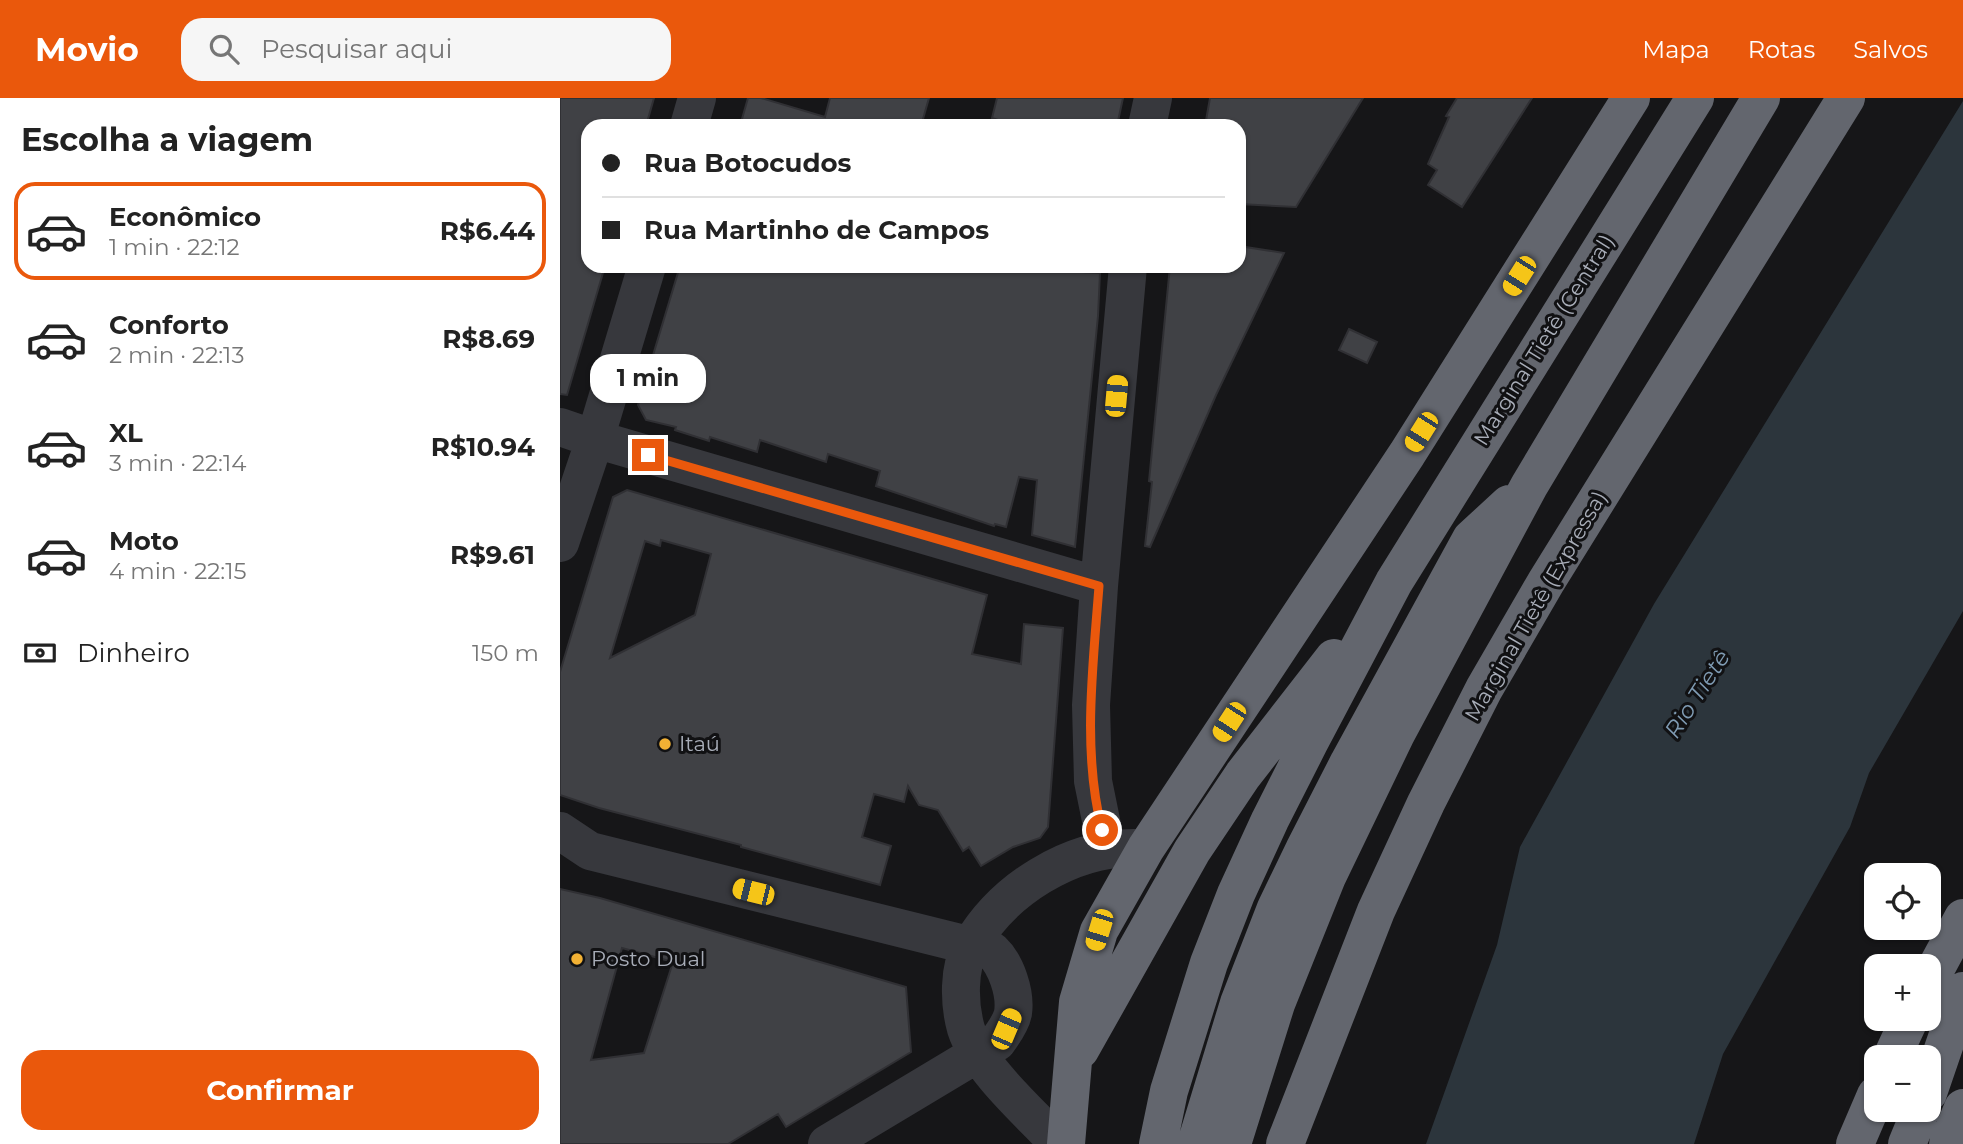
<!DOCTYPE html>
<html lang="pt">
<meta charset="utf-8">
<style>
:root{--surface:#fff;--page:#f6f6f6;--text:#222;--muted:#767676;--line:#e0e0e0;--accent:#ea580c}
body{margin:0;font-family:Montserrat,sans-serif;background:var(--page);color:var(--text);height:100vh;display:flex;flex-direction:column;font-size:26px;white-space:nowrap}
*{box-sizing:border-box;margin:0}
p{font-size:23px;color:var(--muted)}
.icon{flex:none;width:38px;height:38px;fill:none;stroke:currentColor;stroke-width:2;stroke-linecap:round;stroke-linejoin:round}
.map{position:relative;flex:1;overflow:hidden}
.drawer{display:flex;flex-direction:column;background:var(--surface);width:560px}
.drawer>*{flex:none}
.hud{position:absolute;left:21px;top:21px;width:665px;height:154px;border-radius:21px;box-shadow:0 2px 5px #0004;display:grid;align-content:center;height:154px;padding:0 21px;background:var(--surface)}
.buttons{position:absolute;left:1304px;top:765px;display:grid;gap:14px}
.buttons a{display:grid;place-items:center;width:77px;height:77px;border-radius:14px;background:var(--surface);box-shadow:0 2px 5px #0004;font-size:35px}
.end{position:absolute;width:32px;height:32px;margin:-16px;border:9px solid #ea580c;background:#fff;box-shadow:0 0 0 4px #fff}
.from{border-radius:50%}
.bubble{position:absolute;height:49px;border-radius:21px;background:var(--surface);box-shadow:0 2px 5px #0004;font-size:23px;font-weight:700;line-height:49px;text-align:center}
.car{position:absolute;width:21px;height:42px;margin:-21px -10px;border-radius:9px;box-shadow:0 0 5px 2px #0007;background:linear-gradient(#f5c518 24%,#345 0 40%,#f5c518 0 76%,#345 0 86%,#f5c518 0)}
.hud b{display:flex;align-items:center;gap:24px;height:66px;font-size:26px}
.hud b+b{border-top:2px solid var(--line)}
.hud i{width:18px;height:18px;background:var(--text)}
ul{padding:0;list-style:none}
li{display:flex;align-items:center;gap:21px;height:98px;margin:0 14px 10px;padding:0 7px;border:4px solid transparent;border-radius:21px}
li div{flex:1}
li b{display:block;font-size:26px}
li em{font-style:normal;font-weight:700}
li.on{border-color:var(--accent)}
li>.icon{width:63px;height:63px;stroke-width:1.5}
h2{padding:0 21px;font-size:32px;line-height:84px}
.pay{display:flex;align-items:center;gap:18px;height:77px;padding:0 21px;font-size:26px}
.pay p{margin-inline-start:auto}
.action{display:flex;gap:14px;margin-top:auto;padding:14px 21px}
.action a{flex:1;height:80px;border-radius:21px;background:var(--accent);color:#fff;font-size:28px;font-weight:700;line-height:80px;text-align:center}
header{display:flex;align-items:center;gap:42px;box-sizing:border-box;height:98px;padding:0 35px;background:var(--accent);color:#fff}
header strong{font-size:33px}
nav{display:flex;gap:38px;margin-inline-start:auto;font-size:24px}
.search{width:490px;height:63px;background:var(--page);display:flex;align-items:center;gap:18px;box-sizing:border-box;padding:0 24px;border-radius:21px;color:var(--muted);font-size:26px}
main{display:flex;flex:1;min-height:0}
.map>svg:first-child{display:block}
.water{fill:#2c353c}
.building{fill:#404145;stroke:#303034;stroke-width:2;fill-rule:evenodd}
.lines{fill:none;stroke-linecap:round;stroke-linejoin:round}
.minor{stroke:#37383d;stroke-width:38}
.highway{stroke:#63666e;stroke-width:38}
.route{stroke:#ea580c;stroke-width:9}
.poi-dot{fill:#f2b134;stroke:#111113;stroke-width:2.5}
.labels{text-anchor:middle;stroke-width:6;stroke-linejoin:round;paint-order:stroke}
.street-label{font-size:21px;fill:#a8adb8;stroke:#111113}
.poi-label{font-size:21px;fill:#a8adb8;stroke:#111113;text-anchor:start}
.water-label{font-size:23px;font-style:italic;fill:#7f9bb3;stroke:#111113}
</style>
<header>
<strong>Movio</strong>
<div class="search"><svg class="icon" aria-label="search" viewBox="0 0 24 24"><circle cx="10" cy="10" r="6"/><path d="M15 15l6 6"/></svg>Pesquisar aqui</div>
<nav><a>Mapa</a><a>Rotas</a><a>Salvos</a></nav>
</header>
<main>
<section class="drawer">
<h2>Escolha a viagem</h2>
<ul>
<li class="on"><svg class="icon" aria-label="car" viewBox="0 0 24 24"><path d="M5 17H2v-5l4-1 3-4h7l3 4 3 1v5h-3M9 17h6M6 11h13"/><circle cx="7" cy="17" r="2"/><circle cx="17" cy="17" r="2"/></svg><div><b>Econômico</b><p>1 min · 22:12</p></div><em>R$6.44</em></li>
<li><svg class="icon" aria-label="car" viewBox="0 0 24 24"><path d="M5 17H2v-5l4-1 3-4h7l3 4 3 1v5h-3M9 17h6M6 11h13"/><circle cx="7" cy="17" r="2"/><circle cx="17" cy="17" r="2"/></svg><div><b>Conforto</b><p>2 min · 22:13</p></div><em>R$8.69</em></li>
<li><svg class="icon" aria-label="car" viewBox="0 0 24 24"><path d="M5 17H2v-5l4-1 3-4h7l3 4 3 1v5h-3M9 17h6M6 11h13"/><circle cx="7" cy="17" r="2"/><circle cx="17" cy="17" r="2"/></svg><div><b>XL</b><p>3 min · 22:14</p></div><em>R$10.94</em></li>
<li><svg class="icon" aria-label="car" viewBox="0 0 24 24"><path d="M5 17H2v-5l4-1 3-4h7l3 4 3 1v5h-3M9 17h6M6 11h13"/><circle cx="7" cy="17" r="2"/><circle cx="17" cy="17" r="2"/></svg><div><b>Moto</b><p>4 min · 22:15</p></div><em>R$9.61</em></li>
</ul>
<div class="pay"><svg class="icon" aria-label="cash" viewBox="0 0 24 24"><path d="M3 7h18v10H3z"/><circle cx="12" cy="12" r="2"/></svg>Dinheiro<p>150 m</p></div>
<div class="action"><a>Confirmar</a></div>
</section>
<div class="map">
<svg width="1403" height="1046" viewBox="0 0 1403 1046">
<rect width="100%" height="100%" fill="#161618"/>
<path class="water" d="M 1403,3 L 1403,513 L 1309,675 L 1290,729 L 1163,956 L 1134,1046 L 866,1046 L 937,847 L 960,749 L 1094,506 Z"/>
<path class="building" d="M 0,0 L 94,0 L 86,28 L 28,28 L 28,168 L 45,168 L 7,297 L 0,296 Z
M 188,0 L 201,0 L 265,19 L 270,0 L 369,0 L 361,28 L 180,28 Z
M 437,0 L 563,0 L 557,28 L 450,28 L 438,25 L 438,22 L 432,20 Z
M 650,0 L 803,0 L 736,109 L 679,106 L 679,28 L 645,28 Z
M 897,0 L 972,0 L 902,109 L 868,87 L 877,72 L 868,66 L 889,19 L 886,18 Z
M 679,148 L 724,155 L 656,297 L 590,449 L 585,448 L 592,384 L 589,383 L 610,168 L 679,168 Z
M 120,168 L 522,168 L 521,174 L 540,175 L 538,218 L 515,449 L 472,437 L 477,382 L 459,379 L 446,429 L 435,426 L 434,428 L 316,388 L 320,373 L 268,356 L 266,364 L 200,342 L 197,354 L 150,339 L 149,343 L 115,332 L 116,329 L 86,322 L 78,307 Z
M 789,231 L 817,244 L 807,265 L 779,252 Z
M 67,392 L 427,497 L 412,556 L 461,566 L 464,526 L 503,530 L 488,729 L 480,740 L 453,749 L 421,768 L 409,749 L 403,753 L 378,712 L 359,707 L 348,688 L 344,704 L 314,696 L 302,739 L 331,748 L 320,787 L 181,749 L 181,747 L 39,710 L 0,697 L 0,574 L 53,399 ZM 101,442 L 151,456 L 135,517 L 50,560 L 85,443 L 100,448 Z
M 0,791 L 40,800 L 346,889 L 351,954 L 226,1029 L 218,1016 L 168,1046 L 0,1046 ZM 62,850 L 113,864 L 84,955 L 31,962 Z"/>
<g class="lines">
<path class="minor" d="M 129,28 L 137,0
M 587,28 L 593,0
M 0,329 L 35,341 L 539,488
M 0,445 L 35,341 L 87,168
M 0,733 L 30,753 L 432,853 C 446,866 456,895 453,915 C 451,925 443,936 437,944 L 267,1046
M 547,752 L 533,683 L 531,607 L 539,488 L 568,168
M 499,1046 C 470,1015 419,971 406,931 C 399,906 398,870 411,847 C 443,792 509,750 574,750"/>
<path class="highway" d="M 1368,885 L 1403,820
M 520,952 L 632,753 L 683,677 L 774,560
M 1332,959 L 1350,920
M 1368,995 L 1403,893
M 506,1046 L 518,904 L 539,833 L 586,750 L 847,356 L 1071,0
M 598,1046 L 609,993 L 649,865 L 676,796 L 710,722 L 749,645 L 834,484 L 1135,0
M 636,1046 L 679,905 L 716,810 L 744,752 L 789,664 L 911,441 L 949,406
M 672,1046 L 716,906 L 767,779 L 836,636 L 969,388 L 1201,0
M 725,1046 L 816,813 L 866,705 L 924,591 L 986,484 L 1286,0
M 1295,1046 L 1316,997
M 1347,1046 L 1361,1012
M 1388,1046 L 1403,1010"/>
</g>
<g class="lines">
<path class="route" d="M 88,357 L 539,488 C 533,569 522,653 542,732"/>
</g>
<g class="poi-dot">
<circle cx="105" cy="646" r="7"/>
<circle cx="17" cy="861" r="7"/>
</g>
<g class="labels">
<g class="street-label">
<text transform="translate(984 242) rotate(-58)" y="7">Marginal Tietê (Central)</text>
<text transform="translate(976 508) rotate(-60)" y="7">Marginal Tietê (Expressa)</text>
</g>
<g class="poi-label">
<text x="119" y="653">Itaú</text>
<text x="31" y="868">Posto Dual</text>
</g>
<g class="water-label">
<text transform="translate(1137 596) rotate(-57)" y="8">Rio Tietê</text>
</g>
</g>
</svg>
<div class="buttons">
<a><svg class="icon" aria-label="locate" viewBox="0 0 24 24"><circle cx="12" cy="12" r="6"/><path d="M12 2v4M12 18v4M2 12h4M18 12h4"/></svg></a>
<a>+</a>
<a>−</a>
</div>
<i class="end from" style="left:542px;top:732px"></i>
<i class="end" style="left:88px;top:357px"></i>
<div class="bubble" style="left:30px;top:256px;width:116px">1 min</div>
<i class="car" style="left:959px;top:178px;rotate:212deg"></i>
<i class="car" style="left:556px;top:298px;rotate:5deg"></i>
<i class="car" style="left:861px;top:334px;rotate:212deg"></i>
<i class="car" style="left:669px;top:624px;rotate:213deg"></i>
<i class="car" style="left:193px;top:794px;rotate:284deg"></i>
<i class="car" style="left:539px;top:832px;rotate:197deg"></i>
<i class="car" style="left:446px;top:931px;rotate:23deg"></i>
<div class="hud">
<b><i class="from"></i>Rua Botocudos</b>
<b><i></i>Rua Martinho de Campos</b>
</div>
</div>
</main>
